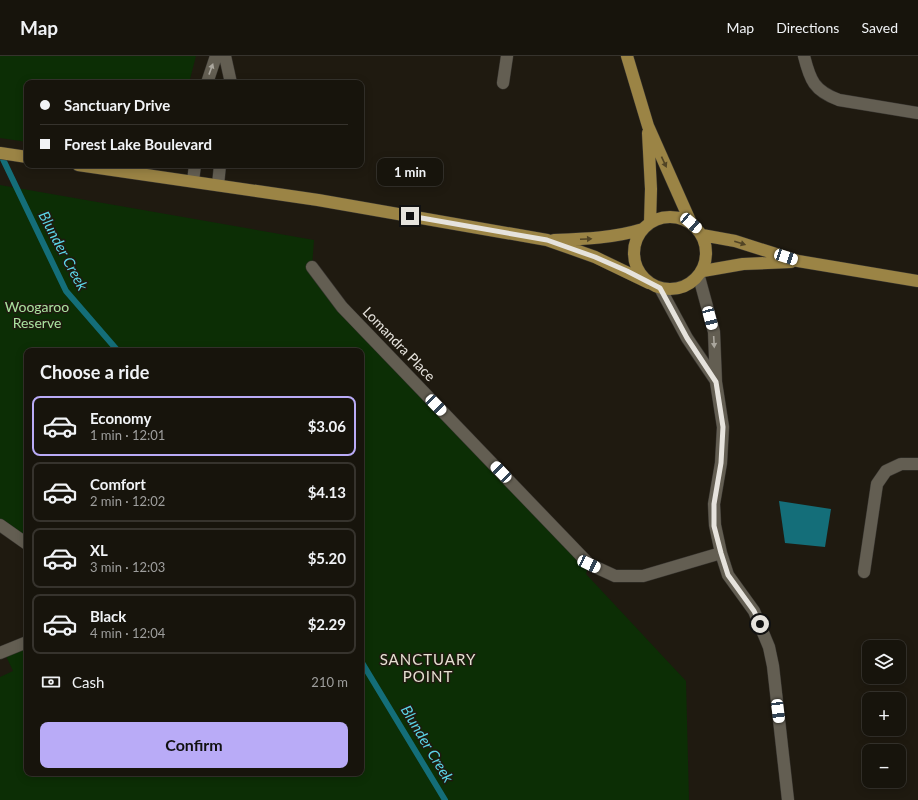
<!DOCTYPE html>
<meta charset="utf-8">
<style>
:root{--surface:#17140c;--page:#201d15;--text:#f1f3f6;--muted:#9e9e9d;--line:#36332d;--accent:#b9abf7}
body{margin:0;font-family:Lato,sans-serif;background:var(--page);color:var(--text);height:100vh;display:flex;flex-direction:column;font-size:15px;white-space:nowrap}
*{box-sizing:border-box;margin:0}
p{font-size:13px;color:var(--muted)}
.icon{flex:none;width:22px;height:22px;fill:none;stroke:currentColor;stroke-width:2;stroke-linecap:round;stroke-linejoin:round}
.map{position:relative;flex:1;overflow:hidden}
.drawer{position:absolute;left:24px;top:292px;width:340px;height:428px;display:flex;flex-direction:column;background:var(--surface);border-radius:8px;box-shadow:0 2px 10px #0003,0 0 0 1px var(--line)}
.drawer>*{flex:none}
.hud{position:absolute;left:24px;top:24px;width:340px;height:88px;border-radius:8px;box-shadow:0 2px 10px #0003,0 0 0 1px var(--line);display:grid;align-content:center;height:88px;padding:0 16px;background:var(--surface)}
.buttons{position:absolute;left:862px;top:584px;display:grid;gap:8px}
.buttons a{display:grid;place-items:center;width:44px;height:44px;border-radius:8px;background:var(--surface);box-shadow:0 2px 10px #0003,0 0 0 1px var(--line);font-size:20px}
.end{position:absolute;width:18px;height:18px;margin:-9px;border:5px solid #e6e3dd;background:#111;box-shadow:0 0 0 2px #111}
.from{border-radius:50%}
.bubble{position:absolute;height:28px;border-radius:8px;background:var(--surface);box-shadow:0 2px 10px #0003,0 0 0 1px var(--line);font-size:13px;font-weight:700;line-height:28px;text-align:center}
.car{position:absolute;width:12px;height:24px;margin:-12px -6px;border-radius:5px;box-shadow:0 0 3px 1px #0007;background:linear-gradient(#fff 24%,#345 0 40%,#fff 0 76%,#345 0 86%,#fff 0)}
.hud b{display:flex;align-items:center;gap:14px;height:38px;font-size:15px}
.hud b+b{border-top:1px solid var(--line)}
.hud i{width:10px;height:10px;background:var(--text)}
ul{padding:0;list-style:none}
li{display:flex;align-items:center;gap:12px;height:60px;margin:0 8px 6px;padding:0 8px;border:2px solid var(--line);border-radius:8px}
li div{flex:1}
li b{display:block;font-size:15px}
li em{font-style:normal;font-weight:700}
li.on{border-color:var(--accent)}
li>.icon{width:36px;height:36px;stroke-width:1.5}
h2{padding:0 16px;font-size:18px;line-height:48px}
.pay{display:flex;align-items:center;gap:10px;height:44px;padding:0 16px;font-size:15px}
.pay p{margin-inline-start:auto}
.primary-button{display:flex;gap:8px;margin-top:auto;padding:8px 16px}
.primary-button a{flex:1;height:46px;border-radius:8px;background:var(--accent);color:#111;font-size:16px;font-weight:700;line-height:46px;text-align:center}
header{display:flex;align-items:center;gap:24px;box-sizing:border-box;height:56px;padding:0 20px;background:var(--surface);border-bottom:1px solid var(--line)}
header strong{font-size:19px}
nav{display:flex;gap:22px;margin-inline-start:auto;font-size:14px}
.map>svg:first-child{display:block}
.green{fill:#0c2e05}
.water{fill:#146e79}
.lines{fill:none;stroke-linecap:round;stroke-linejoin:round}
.stream{stroke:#146e79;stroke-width:6}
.minor-casing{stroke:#393631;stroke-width:13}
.major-casing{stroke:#393631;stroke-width:13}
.minor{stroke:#635e52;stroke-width:12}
.major{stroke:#9b8445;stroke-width:12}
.oneway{fill:#aba79e}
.oneway2{fill:#514425}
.route{stroke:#e6e3dd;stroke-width:5}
.labels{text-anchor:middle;stroke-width:3;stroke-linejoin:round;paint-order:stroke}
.park-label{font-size:14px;fill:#aae39f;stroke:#1f1a10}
.street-label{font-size:14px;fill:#e6e3dd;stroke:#1f1a10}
.water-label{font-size:15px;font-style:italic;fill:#5bd4e5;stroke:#1f1a10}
.neighbourhood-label{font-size:15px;letter-spacing:1px;fill:#e6e0d2;stroke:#1f1a10}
</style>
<header>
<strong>Map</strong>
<nav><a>Map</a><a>Directions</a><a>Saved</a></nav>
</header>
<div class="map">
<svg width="918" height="744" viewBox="0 0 918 744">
<rect width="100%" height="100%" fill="#1f1a10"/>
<path class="green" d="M 0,0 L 196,0 L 189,27 L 27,27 L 27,86 L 0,82 Z
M 0,129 L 314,184 L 312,211 L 589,508 L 586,518 L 686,625 L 689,744 L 0,744 L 0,621 L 13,615 L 5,598 L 27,586 L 27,717 L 361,717 L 361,295 L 27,295 L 27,488 L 0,469 Z"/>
<path class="water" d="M 779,445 L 831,453 L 825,491 L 785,487 Z"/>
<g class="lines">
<path class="stream" d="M 0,97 L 66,235 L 118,295
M 361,605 L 445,744"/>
<defs>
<path id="minor" d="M 225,0 L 231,27
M 804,0 C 810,24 814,35 839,44 L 918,57
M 207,27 L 216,0
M 503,27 L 507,0
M 193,125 L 195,109
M 218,129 L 220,109
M 312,211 L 342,251 L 589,508 L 615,520 L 643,520 L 721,497
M 699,221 L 714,276 L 716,326 L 723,371 L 721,407 L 714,448 L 715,469 L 721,497 L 728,519 L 754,555 L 769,591 L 773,610 L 788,744
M 660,232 L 687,282 L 716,325
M 0,469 L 27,488
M 864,516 L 877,428 L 886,415 L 901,408 L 918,408
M 0,597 L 27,586"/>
<path id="major" d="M 627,0 L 648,70 L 691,167
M 648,77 L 651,133 L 650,167
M 0,97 L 27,101
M 78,109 L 318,144 L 547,184 L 595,201 L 649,227
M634 197a36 36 0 1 1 72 0a36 36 0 1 1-72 0Z
M 702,179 L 735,185 L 798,205 L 918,225
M 554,184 C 585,183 614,182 643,173
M 703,215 L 743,208 L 791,206"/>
</defs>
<use href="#minor" class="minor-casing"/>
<use href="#major" class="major-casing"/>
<use href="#minor" class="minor"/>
<use href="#major" class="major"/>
</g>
<defs><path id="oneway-solid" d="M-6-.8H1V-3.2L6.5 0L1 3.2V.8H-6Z"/></defs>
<g class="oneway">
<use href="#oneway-solid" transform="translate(211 13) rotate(-70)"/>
<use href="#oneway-solid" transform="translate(714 286) rotate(87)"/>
</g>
<g class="oneway2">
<use href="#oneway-solid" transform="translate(664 106) rotate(65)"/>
<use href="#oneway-solid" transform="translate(586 183) rotate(-2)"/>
<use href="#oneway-solid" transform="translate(740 187) rotate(17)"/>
</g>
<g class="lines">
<path class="route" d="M 410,160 L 547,184 L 595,201 L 627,215 L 660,232 L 687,282 L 716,326 L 723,371 L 721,407 L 714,448 L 714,470 L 721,497 L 728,519 L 754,555 L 760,568"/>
</g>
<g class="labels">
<g class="park-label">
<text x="37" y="256">Woogaroo<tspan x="37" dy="16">Reserve</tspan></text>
</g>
<g class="street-label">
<text transform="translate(399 288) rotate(46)" y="5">Lomandra Place</text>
</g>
<g class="water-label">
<text transform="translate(63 195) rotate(62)" y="5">Blunder Creek</text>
<text transform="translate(427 688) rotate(59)" y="5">Blunder Creek</text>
</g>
<g class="neighbourhood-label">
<text x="428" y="609">SANCTUARY<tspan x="428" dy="17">POINT</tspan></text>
</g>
</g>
</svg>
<div class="buttons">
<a><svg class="icon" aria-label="layers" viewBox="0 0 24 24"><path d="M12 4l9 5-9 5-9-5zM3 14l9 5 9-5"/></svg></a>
<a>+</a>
<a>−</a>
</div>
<i class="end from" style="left:760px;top:568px"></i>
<i class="end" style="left:410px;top:160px"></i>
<div class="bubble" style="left:377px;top:102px;width:66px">1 min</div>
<i class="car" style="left:691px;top:167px;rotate:131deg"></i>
<i class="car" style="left:786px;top:201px;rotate:108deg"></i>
<i class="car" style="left:710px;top:262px;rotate:165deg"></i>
<i class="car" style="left:436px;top:349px;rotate:136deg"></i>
<i class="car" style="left:501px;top:416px;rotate:316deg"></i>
<i class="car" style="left:589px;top:508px;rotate:115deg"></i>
<i class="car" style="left:778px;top:655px;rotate:173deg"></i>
<div class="hud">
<b><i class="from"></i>Sanctuary Drive</b>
<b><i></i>Forest Lake Boulevard</b>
</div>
<section class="drawer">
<h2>Choose a ride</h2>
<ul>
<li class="on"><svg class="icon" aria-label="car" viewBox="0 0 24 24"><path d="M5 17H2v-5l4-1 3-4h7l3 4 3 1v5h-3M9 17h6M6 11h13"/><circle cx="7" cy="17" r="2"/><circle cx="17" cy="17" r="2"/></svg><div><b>Economy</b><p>1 min · 12:01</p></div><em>$3.06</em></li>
<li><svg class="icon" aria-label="car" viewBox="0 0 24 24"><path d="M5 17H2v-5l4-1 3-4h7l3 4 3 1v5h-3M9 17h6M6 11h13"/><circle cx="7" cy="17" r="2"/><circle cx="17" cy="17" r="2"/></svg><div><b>Comfort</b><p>2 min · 12:02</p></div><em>$4.13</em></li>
<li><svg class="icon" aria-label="car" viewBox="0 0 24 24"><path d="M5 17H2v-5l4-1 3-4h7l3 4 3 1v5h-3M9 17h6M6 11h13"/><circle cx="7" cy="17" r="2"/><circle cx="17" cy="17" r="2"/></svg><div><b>XL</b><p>3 min · 12:03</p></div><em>$5.20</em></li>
<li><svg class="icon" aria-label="car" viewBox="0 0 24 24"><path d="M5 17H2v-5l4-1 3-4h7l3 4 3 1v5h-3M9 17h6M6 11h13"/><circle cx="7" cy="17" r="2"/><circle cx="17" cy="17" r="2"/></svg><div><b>Black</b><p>4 min · 12:04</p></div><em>$2.29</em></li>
</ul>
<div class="pay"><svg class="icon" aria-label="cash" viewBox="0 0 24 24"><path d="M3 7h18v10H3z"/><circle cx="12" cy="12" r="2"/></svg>Cash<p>210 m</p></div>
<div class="primary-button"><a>Confirm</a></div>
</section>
</div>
